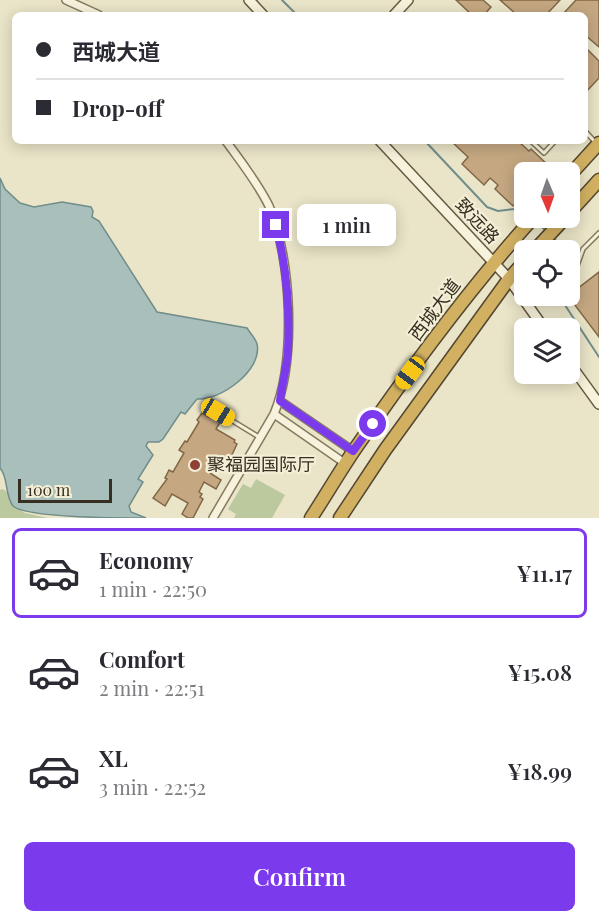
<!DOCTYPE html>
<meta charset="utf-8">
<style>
:root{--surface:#fff;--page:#f2f2f3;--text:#2b2b33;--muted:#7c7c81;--line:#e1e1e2;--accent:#7c3aed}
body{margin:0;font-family:"Playfair Display","Noto Sans SC",serif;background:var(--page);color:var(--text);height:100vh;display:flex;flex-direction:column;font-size:22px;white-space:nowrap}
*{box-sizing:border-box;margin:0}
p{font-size:20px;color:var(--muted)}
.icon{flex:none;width:33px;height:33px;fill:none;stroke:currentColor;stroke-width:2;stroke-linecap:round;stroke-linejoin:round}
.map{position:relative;height:518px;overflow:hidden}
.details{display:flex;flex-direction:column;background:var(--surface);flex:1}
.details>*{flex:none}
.banner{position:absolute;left:12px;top:12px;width:576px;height:132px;border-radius:9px;box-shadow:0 3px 15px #0003;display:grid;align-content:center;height:132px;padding:0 24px;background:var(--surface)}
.needle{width:39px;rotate:178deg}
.controls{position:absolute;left:514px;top:162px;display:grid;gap:12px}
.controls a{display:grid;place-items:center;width:66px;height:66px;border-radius:9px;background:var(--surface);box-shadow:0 3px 15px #0003;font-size:30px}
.scale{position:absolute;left:18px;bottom:15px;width:94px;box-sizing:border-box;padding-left:6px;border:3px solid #372f21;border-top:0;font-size:16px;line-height:21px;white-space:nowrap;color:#372f21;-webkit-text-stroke:4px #f3efd7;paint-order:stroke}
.end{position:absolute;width:27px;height:27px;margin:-14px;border:8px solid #7c3aed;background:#fff;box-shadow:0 0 0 3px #fff}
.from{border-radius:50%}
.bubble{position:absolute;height:42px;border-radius:9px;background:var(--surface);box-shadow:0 3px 15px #0003;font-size:20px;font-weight:600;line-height:42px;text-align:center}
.car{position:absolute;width:18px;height:36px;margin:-18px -9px;border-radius:8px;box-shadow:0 0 4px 2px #0007;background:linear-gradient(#f5c518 24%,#345 0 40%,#f5c518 0 76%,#345 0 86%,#f5c518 0)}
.banner b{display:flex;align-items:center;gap:21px;height:57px;font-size:22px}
.banner b+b{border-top:2px solid var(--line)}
.banner i{width:15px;height:15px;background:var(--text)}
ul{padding:10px 0 0;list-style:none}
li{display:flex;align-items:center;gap:18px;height:90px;margin:0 12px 9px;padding:0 12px;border:3px solid transparent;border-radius:9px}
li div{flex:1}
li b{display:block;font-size:22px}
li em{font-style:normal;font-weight:600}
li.active{border-color:var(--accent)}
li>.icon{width:54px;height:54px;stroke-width:1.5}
.action{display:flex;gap:12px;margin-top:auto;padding:12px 24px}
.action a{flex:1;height:69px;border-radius:9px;background:var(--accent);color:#fff;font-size:24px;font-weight:600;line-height:69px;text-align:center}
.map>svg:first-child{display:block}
.green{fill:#bcc89d}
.water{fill:#a9bfbc;stroke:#708d8a;stroke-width:1.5}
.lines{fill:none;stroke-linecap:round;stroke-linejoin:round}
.stream{stroke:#708d8a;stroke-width:2}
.building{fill:#c5a882;stroke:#826747;stroke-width:1.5}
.lane-casing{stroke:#85795f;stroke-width:6}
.street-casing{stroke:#85795f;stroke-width:10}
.secondary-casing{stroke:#675a42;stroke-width:12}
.highway-casing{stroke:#534732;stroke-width:15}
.lane{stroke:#f6f2db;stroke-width:3}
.street{stroke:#f6f2db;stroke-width:7}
.secondary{stroke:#f6f2db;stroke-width:9}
.highway{stroke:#d1b062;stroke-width:12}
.route{stroke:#7c3aed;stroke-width:8}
.poi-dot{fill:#8e4134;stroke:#f3efd7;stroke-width:2}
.labels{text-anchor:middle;stroke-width:4.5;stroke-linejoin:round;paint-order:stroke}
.street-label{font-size:18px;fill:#372f21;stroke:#f3efd7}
.poi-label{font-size:18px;fill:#372f21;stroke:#f3efd7;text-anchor:start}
</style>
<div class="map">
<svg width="599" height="518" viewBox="0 0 599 518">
<rect width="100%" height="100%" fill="#eae5c8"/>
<path class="green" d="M 256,479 L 285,495 L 272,518 L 234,518 L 236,514 L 228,509 L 243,484 L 251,488 Z
M 2,489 L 6,491 L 12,505 L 25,513 L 48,518 L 0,518 L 0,490 Z"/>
<path class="water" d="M 0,178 L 5,189 L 20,203 L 34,207 L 62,202 L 91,207 L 93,211 L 92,217 L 99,221 L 157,312 L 247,328 C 250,333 256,339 257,344 C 263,370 220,401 197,399 L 185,414 L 181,412 L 163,439 L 159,442 L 148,442 L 146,446 L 153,455 L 138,479 L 143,482 L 129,506 L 131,512 L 146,518 C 122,518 27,518 13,506 C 4,494 9,478 0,468 Z"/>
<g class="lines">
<path class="stream" d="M 282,0 L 297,15
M 425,141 L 487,207 L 498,211 L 523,208 L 525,209
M 537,222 L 545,230
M 554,239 L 566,250
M 559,296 L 599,357"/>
</g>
<path class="building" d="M 456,0 L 483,0 L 491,7 L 484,15 L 472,15 Z
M 500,0 L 560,0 L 546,15 L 517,15 Z
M 576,0 L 599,0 L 599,47 L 585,35 L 585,15 L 562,15 Z
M 585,47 L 599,61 L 599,78 L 585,93 Z
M 451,141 L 518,141 L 529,151 L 531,149 L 549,166 L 543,172 L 525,172 L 525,192 L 513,206 L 495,189 L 498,185 L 490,178 L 484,185 L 462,164 L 468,157 Z
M 599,272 L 599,337 L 568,296 Z
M 212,412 L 222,419 L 216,429 L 235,440 L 234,442 L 237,444 L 230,459 L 227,458 L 221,468 L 215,464 L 210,473 L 221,480 L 216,489 L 204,482 L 199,492 L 202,494 L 200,497 L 203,499 L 193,518 L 188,518 L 182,514 L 188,503 L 172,494 L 165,506 L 153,498 L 167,479 L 165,478 L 169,470 L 173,472 L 184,453 L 179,450 L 185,441 L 187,442 L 199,422 L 197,420 L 202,413 L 209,417 Z"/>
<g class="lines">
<defs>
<path id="lane" d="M 585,131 L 596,143
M 531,141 L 544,153 L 555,141
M 570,285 L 583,249 L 599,233
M 218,412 L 259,437"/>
<path id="street" d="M 66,0 L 99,15
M 280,401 L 353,451
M 274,414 L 346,464
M 213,518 L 274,414 C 296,361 292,259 269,206 C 258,183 241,162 226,141"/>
<path id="secondary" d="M 249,0 L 263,15
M 394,15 L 408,0
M 380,141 L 509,279 L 544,328
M 570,364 L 599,404"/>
<path id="highway" d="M 570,175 L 599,143
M 570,212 L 599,180
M 535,250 L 565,218
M 311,518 C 326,495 340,471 355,449 C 410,369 468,290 533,218
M 340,518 L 385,450 L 509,279 L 525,261"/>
</defs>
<use href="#lane" class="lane-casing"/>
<use href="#street" class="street-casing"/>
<use href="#secondary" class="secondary-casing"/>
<use href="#highway" class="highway-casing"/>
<use href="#lane" class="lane"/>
<use href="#street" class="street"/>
<use href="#secondary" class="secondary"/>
<use href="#highway" class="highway"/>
</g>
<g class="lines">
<path class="route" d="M 276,225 C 286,265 290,308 288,350 C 287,367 282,384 280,401 L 353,451 L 373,424"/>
</g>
<circle class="poi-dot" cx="195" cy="465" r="6"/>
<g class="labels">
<g class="street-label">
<text transform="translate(477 221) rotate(47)" y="6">致远路</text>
<text transform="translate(435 310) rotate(-53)" y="6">西城大道</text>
</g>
<g class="poi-label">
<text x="207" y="471">聚福园国际厅</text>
</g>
</g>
</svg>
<div class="controls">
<a><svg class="needle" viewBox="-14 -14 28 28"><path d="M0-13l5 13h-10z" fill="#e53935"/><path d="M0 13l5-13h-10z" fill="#7c7c81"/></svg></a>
<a><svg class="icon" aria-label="locate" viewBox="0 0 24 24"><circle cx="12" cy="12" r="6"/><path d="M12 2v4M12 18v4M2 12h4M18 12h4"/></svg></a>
<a><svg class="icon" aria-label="layers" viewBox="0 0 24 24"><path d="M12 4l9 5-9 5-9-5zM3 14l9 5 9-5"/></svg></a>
</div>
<div class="scale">100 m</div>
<i class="end from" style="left:373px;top:424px"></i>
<i class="end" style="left:276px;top:225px"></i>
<div class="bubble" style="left:297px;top:204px;width:99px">1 min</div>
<i class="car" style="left:410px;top:373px;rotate:217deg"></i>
<i class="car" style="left:218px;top:412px;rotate:121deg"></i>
<div class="banner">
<b><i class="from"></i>西城大道</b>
<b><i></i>Drop-off</b>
</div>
</div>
<section class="details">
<ul>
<li class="active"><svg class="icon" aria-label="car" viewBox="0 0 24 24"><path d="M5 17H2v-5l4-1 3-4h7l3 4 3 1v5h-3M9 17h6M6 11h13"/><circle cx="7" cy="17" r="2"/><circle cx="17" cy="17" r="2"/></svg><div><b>Economy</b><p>1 min · 22:50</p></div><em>¥11.17</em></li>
<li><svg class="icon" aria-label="car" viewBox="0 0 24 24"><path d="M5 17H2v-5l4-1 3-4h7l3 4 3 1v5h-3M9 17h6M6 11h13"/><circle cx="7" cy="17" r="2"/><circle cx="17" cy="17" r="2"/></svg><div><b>Comfort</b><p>2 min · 22:51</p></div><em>¥15.08</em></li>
<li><svg class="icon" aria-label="car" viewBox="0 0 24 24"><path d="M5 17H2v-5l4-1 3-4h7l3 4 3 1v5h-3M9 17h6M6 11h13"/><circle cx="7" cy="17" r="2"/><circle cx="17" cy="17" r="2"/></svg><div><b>XL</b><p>3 min · 22:52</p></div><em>¥18.99</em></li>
</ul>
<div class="action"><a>Confirm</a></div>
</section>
